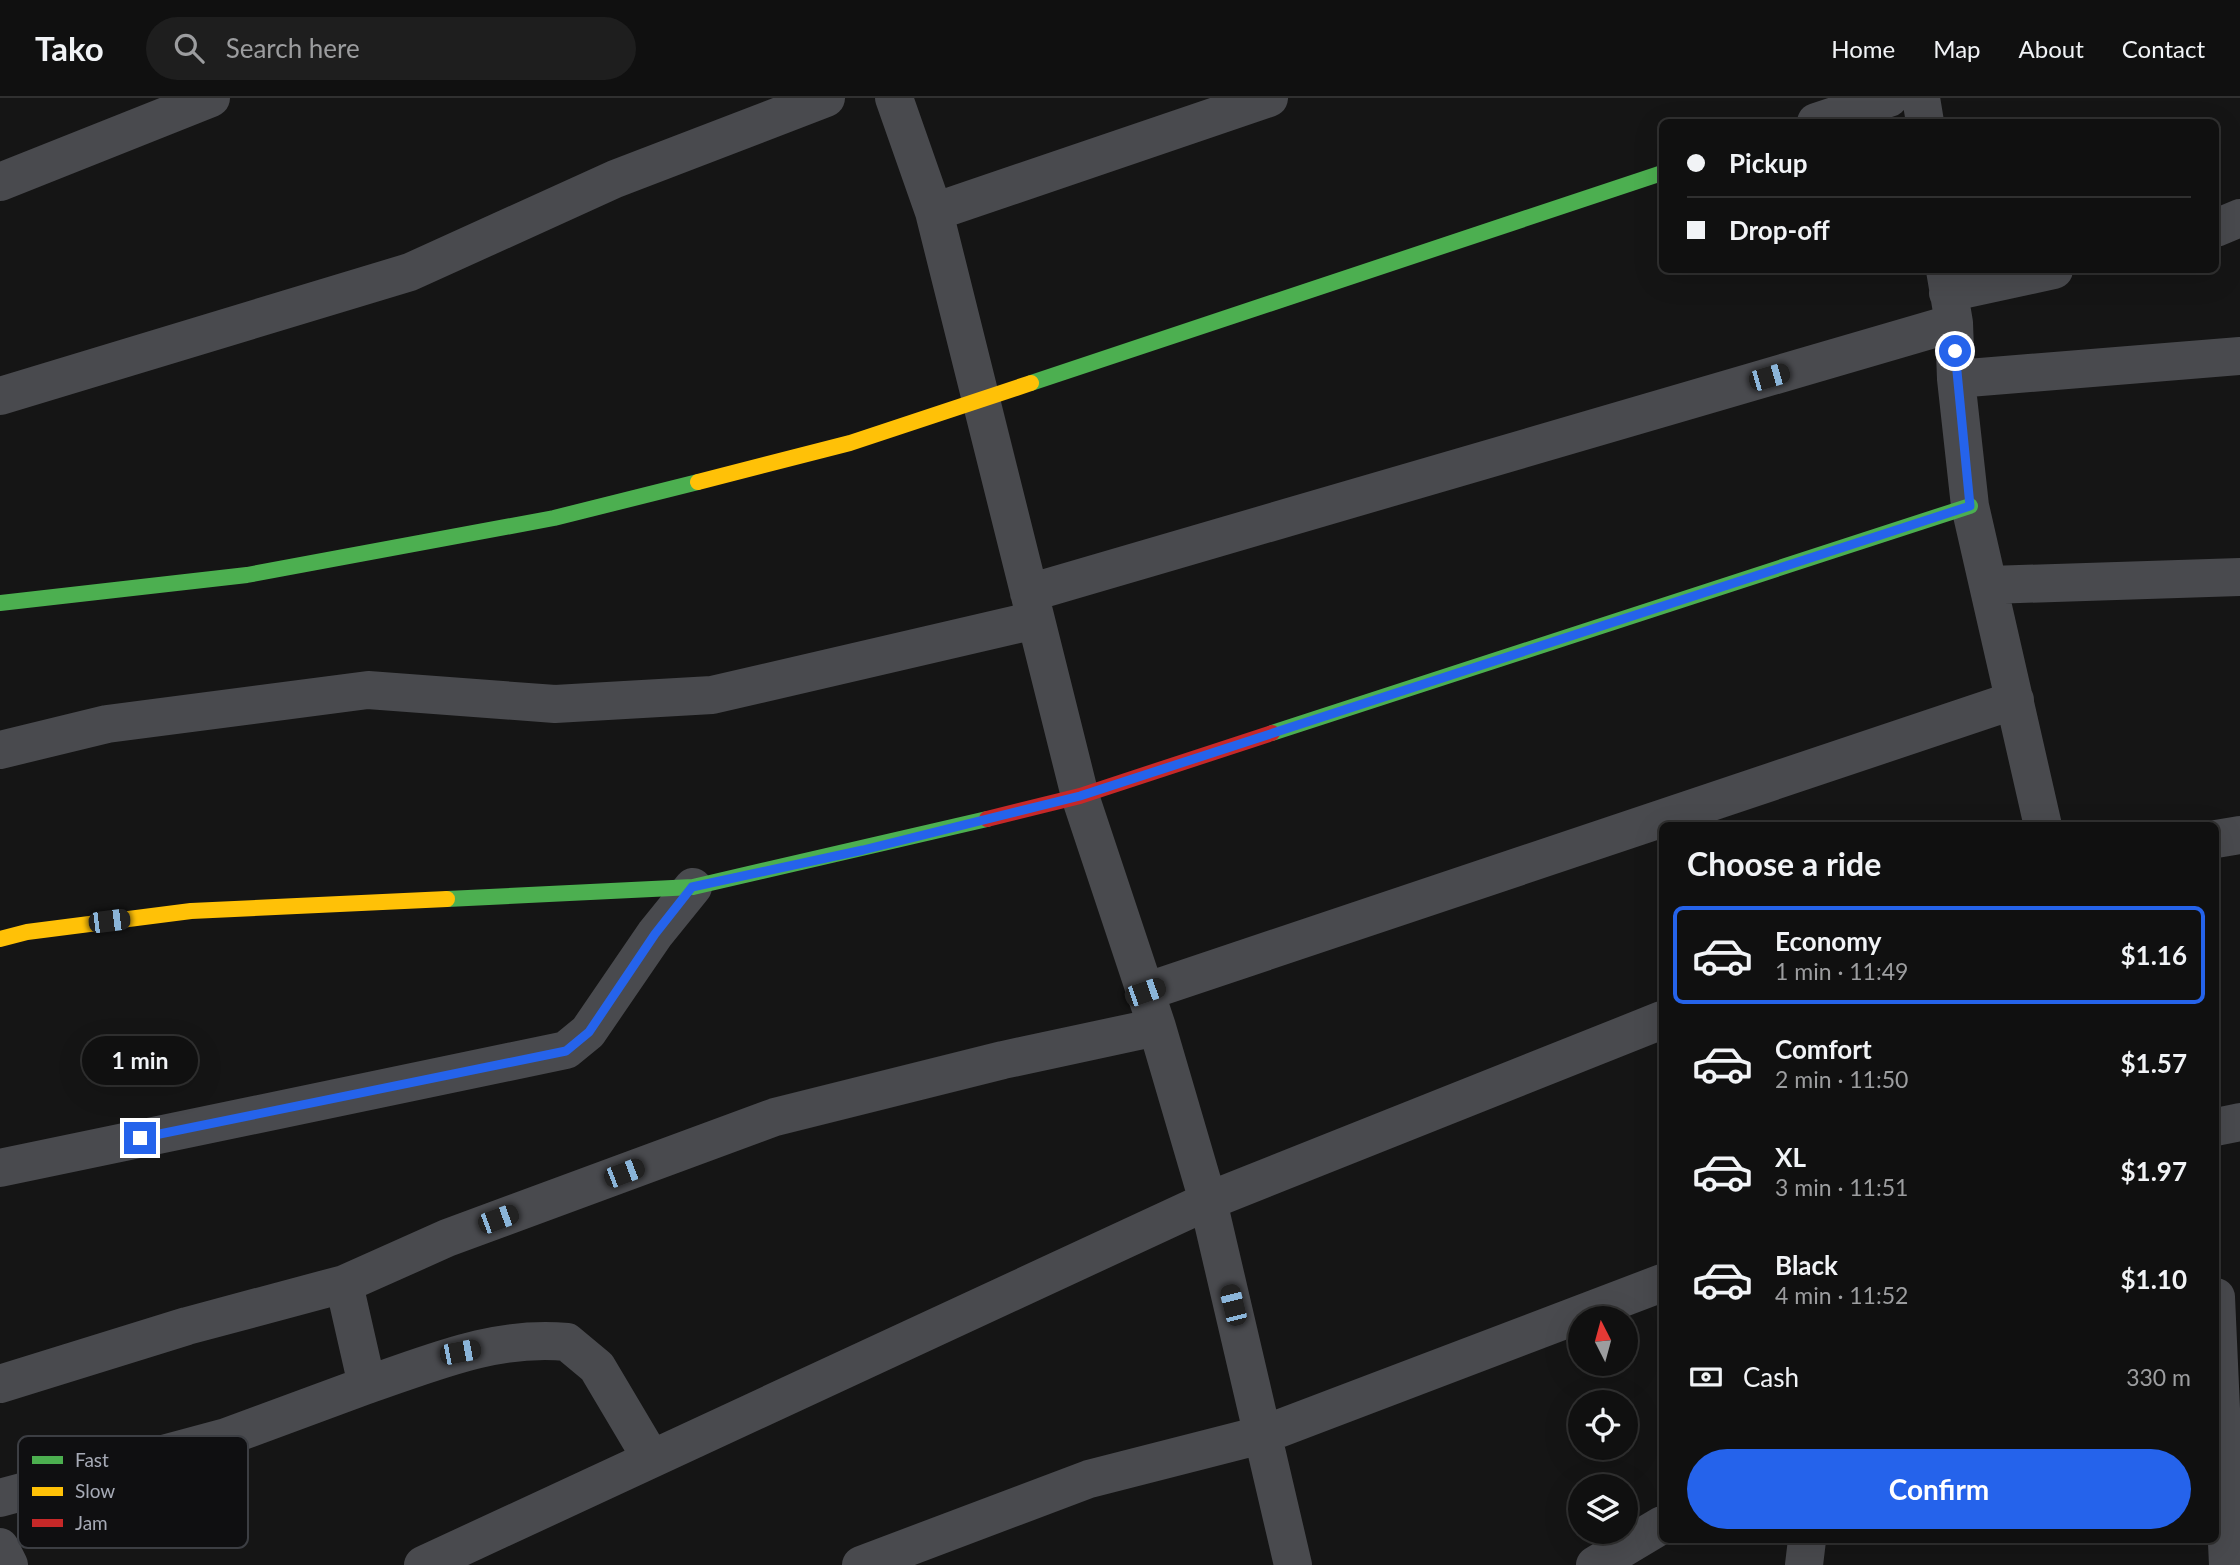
<!DOCTYPE html>
<meta charset="utf-8">
<style>
:root{--surface:#101010;--page:#1e1e1e;--text:#f1f3f6;--muted:#9c9d9f;--line:#303030;--accent:#2563eb}
body{margin:0;font-family:Lato,sans-serif;background:var(--page);color:var(--text);height:100vh;display:flex;flex-direction:column;font-size:26px;white-space:nowrap}
*{box-sizing:border-box;margin:0}
p{font-size:23px;color:var(--muted)}
.icon{flex:none;width:38px;height:38px;fill:none;stroke:currentColor;stroke-width:2;stroke-linecap:round;stroke-linejoin:round}
.map{position:relative;flex:1;overflow:hidden}
.panel{position:absolute;left:1659px;top:724px;width:560px;height:721px;display:flex;flex-direction:column;background:var(--surface);border-radius:10px;box-shadow:0 7px 28px #0002,0 0 0 2px var(--line)}
.panel>*{flex:none}
.guide{position:absolute;left:1659px;top:21px;width:560px;height:154px;border-radius:10px;box-shadow:0 7px 28px #0002,0 0 0 2px var(--line);display:grid;align-content:center;height:154px;padding:0 28px;background:var(--surface)}
.needle{width:46px;rotate:354deg}
.controls{position:absolute;left:1568px;top:1208px;display:grid;gap:14px}
.controls a{display:grid;place-items:center;width:70px;height:70px;border-radius:50%;background:var(--surface);box-shadow:0 7px 28px #0002,0 0 0 2px var(--line);font-size:35px}
.end{position:absolute;width:32px;height:32px;margin:-16px;border:9px solid #2563eb;background:#fff;box-shadow:0 0 0 4px #fff}
.from{border-radius:50%}
.bubble{position:absolute;height:49px;border-radius:24px;background:var(--surface);box-shadow:0 7px 28px #0002,0 0 0 2px var(--line);font-size:23px;font-weight:700;line-height:49px;text-align:center}
.car{position:absolute;width:21px;height:42px;margin:-21px -10px;border-radius:9px;box-shadow:0 0 5px 2px #0007;background:linear-gradient(#222 24%,#8ab4d8 0 40%,#222 0 76%,#8ab4d8 0 86%,#222 0)}
.guide b{display:flex;align-items:center;gap:24px;height:66px;font-size:26px}
.guide b+b{border-top:2px solid var(--line)}
.guide i{width:18px;height:18px;background:var(--text)}
ul{padding:0;list-style:none}
li{display:flex;align-items:center;gap:21px;height:98px;margin:0 14px 10px;padding:0 14px;border:4px solid transparent;border-radius:10px}
li div{flex:1}
li b{display:block;font-size:26px}
li em{font-style:normal;font-weight:700}
li.active{border-color:var(--accent)}
li>.icon{width:63px;height:63px;stroke-width:1.5}
h2{padding:0 28px;font-size:32px;line-height:84px}
.pay{display:flex;align-items:center;gap:18px;height:77px;padding:0 28px;font-size:26px}
.pay p{margin-inline-start:auto}
.cta{display:flex;gap:14px;margin-top:auto;padding:14px 28px}
.cta a{flex:1;height:80px;border-radius:42px;background:var(--accent);color:#fff;font-size:28px;font-weight:700;line-height:80px;text-align:center}
header{display:flex;align-items:center;gap:42px;box-sizing:border-box;height:98px;padding:0 35px;background:var(--surface);border-bottom:2px solid var(--line)}
header strong{font-size:33px}
nav{display:flex;gap:38px;margin-inline-start:auto;font-size:24px}
.search{width:490px;height:63px;background:var(--page);display:flex;align-items:center;gap:18px;box-sizing:border-box;padding:0 24px;border-radius:38px;color:var(--muted);font-size:26px}
.map>svg:first-child{display:block}
.lines{fill:none;stroke-linecap:round;stroke-linejoin:round}
.street{stroke:#494a4e;stroke-width:38}
.fast{stroke:#4caf50;stroke-width:16}
.slow{stroke:#ffc107;stroke-width:16}
.jam{stroke:#c62828;stroke-width:16}
.route{stroke:#2563eb;stroke-width:9}
.key{fill:#0f0f11;stroke:#3c3e43;stroke-width:2}
.key-label{font-size:19px;fill:#a6aab6}
</style>
<header>
<strong>Tako</strong>
<div class="search"><svg class="icon" aria-label="search" viewBox="0 0 24 24"><circle cx="10" cy="10" r="6"/><path d="M15 15l6 6"/></svg>Search here</div>
<nav><a>Home</a><a>Map</a><a>About</a><a>Contact</a></nav>
</header>
<div class="map">
<svg width="2240" height="1467" viewBox="0 0 2240 1467">
<rect width="100%" height="100%" fill="#151515"/>
<g class="lines">
<path class="street" d="M 894,0 L 934,114 L 1080,698 L 1157,929 L 1208,1103 L 1293,1467
M 1921,0 L 1925,24
M 1816,24 L 1889,0
M 0,84 L 211,0
M 934,114 L 1269,0
M 2216,130 L 2240,120
M 1945,172 L 1954,225 L 1956,281 L 1970,408 L 2043,728
M 1948,195 L 2054,172
M 1956,281 L 2240,258
M 0,298 L 410,174 L 615,81 L 826,0
M 1990,487 L 2240,479
M 1029,495 L 1954,225
M 0,652 L 107,626 L 368,592 L 555,606 L 712,597 L 1035,522
M 2216,741 L 2240,737
M 1145,894 L 2015,602
M 2216,1029 L 2240,1024
M 0,1070 L 566,952 L 588,934 L 655,836 L 693,789
M 2216,1199 L 2228,1467
M 0,1286 L 187,1228 L 344,1186 L 447,1140 L 775,1019 L 1003,962 L 1157,929
M 367,1287 C 432,1265 496,1237 567,1244 L 597,1269 L 651,1360
M 0,1400 L 226,1339 L 367,1287 L 344,1186
M 0,1449 L 9,1467
M 423,1467 L 1208,1103 L 1662,922
M 861,1467 L 1089,1381 L 1265,1336 L 1662,1185
M 1595,1467 L 1662,1427
M 1804,1467 L 1807,1442"/>
<path class="fast" d="M 1031,285 L 1662,75
M 0,505 L 247,477 L 554,420 L 698,384
M 1272,635 L 1970,408
M 447,801 L 693,789 L 987,721"/>
<path class="slow" d="M 698,384 L 850,345 L 1031,285
M 0,841 L 27,834 L 191,813 L 447,801"/>
<path class="jam" d="M 987,721 L 1080,698 L 1272,635"/>
</g>
<g class="lines">
<path class="route" d="M 140,1040 L 566,953 L 589,934 L 655,836 L 692,789 L 863,752 L 1080,698 L 1970,408 L 1955,253"/>
</g>
<rect x="18" y="1338" width="230" height="112" rx="10" class="key"/>
<rect x="32" y="1358" width="31" height="8" fill="#4caf50"/>
<rect x="32" y="1389" width="31" height="9" fill="#ffc107"/>
<rect x="32" y="1421" width="31" height="8" fill="#c62828"/>
<g class="key-label">
<text x="75" y="1369">Fast</text>
<text x="75" y="1400">Slow</text>
<text x="75" y="1432">Jam</text>
</g>
</svg>
<div class="controls">
<a><svg class="needle" viewBox="-14 -14 28 28"><path d="M0-13l5 13h-10z" fill="#e53935"/><path d="M0 13l5-13h-10z" fill="#9c9d9f"/></svg></a>
<a><svg class="icon" aria-label="locate" viewBox="0 0 24 24"><circle cx="12" cy="12" r="6"/><path d="M12 2v4M12 18v4M2 12h4M18 12h4"/></svg></a>
<a><svg class="icon" aria-label="layers" viewBox="0 0 24 24"><path d="M12 4l9 5-9 5-9-5zM3 14l9 5 9-5"/></svg></a>
</div>
<i class="end from" style="left:1955px;top:253px"></i>
<i class="end" style="left:140px;top:1040px"></i>
<div class="bubble" style="left:82px;top:938px;width:116px">1 min</div>
<i class="car" style="left:1769px;top:279px;rotate:74deg"></i>
<i class="car" style="left:109px;top:823px;rotate:83deg"></i>
<i class="car" style="left:1145px;top:894px;rotate:71deg"></i>
<i class="car" style="left:624px;top:1075px;rotate:69deg"></i>
<i class="car" style="left:498px;top:1121px;rotate:70deg"></i>
<i class="car" style="left:1233px;top:1207px;rotate:346deg"></i>
<i class="car" style="left:460px;top:1254px;rotate:79deg"></i>
<div class="guide">
<b><i class="from"></i>Pickup</b>
<b><i></i>Drop-off</b>
</div>
<section class="panel">
<h2>Choose a ride</h2>
<ul>
<li class="active"><svg class="icon" aria-label="car" viewBox="0 0 24 24"><path d="M5 17H2v-5l4-1 3-4h7l3 4 3 1v5h-3M9 17h6M6 11h13"/><circle cx="7" cy="17" r="2"/><circle cx="17" cy="17" r="2"/></svg><div><b>Economy</b><p>1 min · 11:49</p></div><em>$1.16</em></li>
<li><svg class="icon" aria-label="car" viewBox="0 0 24 24"><path d="M5 17H2v-5l4-1 3-4h7l3 4 3 1v5h-3M9 17h6M6 11h13"/><circle cx="7" cy="17" r="2"/><circle cx="17" cy="17" r="2"/></svg><div><b>Comfort</b><p>2 min · 11:50</p></div><em>$1.57</em></li>
<li><svg class="icon" aria-label="car" viewBox="0 0 24 24"><path d="M5 17H2v-5l4-1 3-4h7l3 4 3 1v5h-3M9 17h6M6 11h13"/><circle cx="7" cy="17" r="2"/><circle cx="17" cy="17" r="2"/></svg><div><b>XL</b><p>3 min · 11:51</p></div><em>$1.97</em></li>
<li><svg class="icon" aria-label="car" viewBox="0 0 24 24"><path d="M5 17H2v-5l4-1 3-4h7l3 4 3 1v5h-3M9 17h6M6 11h13"/><circle cx="7" cy="17" r="2"/><circle cx="17" cy="17" r="2"/></svg><div><b>Black</b><p>4 min · 11:52</p></div><em>$1.10</em></li>
</ul>
<div class="pay"><svg class="icon" aria-label="cash" viewBox="0 0 24 24"><path d="M3 7h18v10H3z"/><circle cx="12" cy="12" r="2"/></svg>Cash<p>330 m</p></div>
<div class="cta"><a>Confirm</a></div>
</section>
</div>
